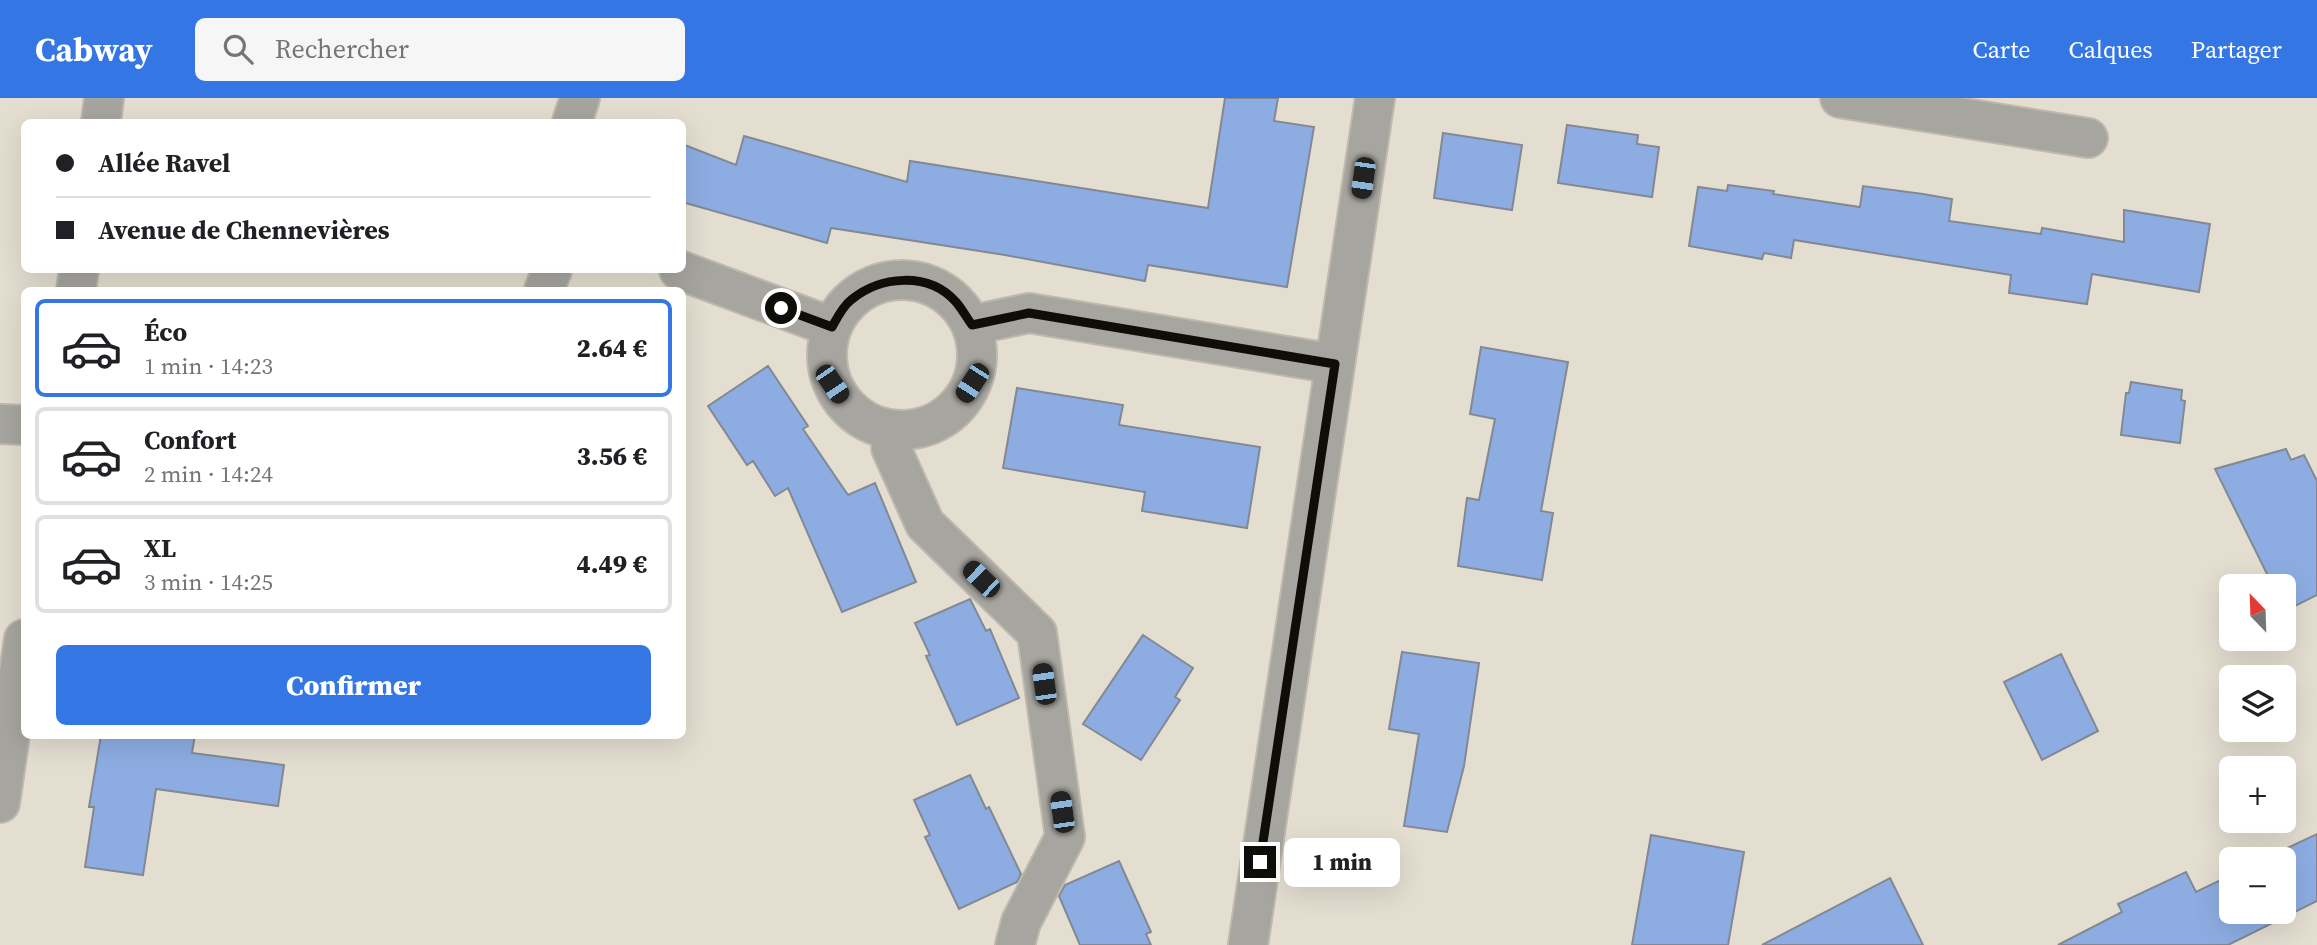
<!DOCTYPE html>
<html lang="fr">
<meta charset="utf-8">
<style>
:root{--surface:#fff;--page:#f6f6f6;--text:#202124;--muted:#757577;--line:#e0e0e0;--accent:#3476e4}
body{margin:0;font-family:"Source Serif 4",serif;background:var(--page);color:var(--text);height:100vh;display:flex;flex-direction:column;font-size:26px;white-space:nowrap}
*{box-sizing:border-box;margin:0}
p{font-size:23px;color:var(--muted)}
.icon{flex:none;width:38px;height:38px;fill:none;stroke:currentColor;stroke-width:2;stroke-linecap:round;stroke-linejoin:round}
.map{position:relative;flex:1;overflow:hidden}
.details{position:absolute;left:21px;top:189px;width:665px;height:452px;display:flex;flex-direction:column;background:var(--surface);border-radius:10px;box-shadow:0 7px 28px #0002}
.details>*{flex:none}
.guide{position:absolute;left:21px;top:21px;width:665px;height:154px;border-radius:10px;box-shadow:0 7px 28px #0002;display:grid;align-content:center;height:154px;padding:0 35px;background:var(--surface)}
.needle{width:46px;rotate:337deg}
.tools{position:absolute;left:2219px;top:476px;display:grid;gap:14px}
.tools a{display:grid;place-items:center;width:77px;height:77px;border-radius:10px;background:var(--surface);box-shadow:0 7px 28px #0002;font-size:35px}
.end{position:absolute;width:32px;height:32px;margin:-16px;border:9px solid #0f0d08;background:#fff;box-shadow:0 0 0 4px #fff}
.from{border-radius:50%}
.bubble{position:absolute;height:49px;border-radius:10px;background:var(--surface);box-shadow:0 7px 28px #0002;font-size:23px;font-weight:800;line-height:49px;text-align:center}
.car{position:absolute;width:21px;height:42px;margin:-21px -10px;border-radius:9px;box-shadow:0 0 5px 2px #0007;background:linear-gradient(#222 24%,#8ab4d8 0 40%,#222 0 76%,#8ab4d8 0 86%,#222 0)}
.guide b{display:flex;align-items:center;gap:24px;height:66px;font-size:26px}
.guide b+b{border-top:2px solid var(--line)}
.guide i{width:18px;height:18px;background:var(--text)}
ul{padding:12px 0 0;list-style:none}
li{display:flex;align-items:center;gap:21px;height:98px;margin:0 14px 10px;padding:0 21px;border:4px solid var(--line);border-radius:10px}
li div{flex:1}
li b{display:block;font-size:26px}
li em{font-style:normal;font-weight:800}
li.current{border-color:var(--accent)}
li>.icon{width:63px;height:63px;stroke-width:1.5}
.primary-button{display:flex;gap:14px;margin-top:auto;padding:14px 35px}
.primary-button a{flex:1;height:80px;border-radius:10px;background:var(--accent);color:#fff;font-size:28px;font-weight:800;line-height:80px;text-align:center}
header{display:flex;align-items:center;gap:42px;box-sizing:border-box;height:98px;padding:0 35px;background:var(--accent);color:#fff}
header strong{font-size:33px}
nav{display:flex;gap:38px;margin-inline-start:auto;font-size:24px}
.search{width:490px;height:63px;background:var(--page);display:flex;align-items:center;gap:18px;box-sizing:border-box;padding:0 24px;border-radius:10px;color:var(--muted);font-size:26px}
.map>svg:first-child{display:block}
.building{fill:#8dade2;stroke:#828994;stroke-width:2}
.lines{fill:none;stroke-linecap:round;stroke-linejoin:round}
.street-casing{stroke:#beb8ad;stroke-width:42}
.street{stroke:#a7a59f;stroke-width:38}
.route{stroke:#0f0d08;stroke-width:9}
</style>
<header>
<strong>Cabway</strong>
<div class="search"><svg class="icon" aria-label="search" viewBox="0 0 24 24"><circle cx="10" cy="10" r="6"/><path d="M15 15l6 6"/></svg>Rechercher</div>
<nav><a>Carte</a><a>Calques</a><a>Partager</a></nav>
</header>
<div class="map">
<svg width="2317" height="847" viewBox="0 0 2317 847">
<rect width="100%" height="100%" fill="#e4ded1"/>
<path class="building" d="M 1225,0 L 1278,0 L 1274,23 L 1314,29 L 1287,189 L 1148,167 L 1145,183 L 1005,157 L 831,130 L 827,145 L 682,104 L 682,46 L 736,67 L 744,38 L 907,84 L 910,63 L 1208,110 Z
M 1567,27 L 1638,37 L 1637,46 L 1659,49 L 1652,99 L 1558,85 Z
M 1443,35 L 1522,47 L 1512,112 L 1434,100 Z
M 1728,87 L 1774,93 L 1773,96 L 1860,109 L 1863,88 L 1923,96 L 1952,101 L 1949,123 L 2041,136 L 2042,130 L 2124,144 L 2124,112 L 2210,126 L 2199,194 L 2092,176 L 2087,206 L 2009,195 L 2011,177 L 1794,142 L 1791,160 L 1764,155 L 1762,161 L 1689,148 L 1698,89 L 1727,93 Z
M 1481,249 L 1568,264 L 1541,413 L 1553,415 L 1542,482 L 1458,468 L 1467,400 L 1479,402 L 1495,321 L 1470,316 Z
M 768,268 L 808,328 L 803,331 L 848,397 L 875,385 L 916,484 L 842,514 L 788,390 L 775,398 L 753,363 L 747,367 L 708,308 Z
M 2131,284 L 2182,292 L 2181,302 L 2185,303 L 2180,345 L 2121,337 L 2126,295 L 2129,295 Z
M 1017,290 L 1123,307 L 1119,327 L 1260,349 L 1247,430 L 1142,413 L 1145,394 L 1003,370 Z
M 2286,351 L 2291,362 L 2304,357 L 2317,383 L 2317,497 L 2285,513 L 2284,488 L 2273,488 L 2215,371 Z
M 970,501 L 986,533 L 990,531 L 1019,600 L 957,627 L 926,558 L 930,557 L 915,525 Z
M 1143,537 L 1193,570 L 1175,599 L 1180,602 L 1141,662 L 1083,626 Z
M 1402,554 L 1479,565 L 1464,668 L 1447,734 L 1404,728 L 1419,636 L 1389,631 Z
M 2061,556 L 2098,633 L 2042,662 L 2004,584 Z
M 101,637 L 195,637 L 192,655 L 284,667 L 278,708 L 156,691 L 143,777 L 85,769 L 94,709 L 89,709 Z
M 970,677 L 986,711 L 989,709 L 1021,776 L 1017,784 L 959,811 L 925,739 L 930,737 L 914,702 Z
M 2317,736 L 2317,803 L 2228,847 L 2058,847 L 2122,814 L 2118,806 L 2186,774 L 2196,794 L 2231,777 L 2231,814 L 2284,814 L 2284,761 L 2264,761 Z
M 1651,737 L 1744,754 L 1728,847 L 1632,847 Z
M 1119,763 L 1151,834 L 1146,836 L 1151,847 L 1080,847 L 1059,798 L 1065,787 Z
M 1890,780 L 1923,847 L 1762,847 Z"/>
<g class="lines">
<defs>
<path id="street" d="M 1840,0 L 2088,40
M 101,24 L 104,0
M 572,24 L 580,0
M 679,172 L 832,229
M827 257a75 75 0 1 1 150 0a75 75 0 1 1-150 0Z
M 76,192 L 79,172
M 544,192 L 552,172
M 972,227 L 1029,215 L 1335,266
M 0,326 L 24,327
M 891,331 L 891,350 L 925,426 L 1037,535 L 1065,739 L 1021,824 L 1015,847
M 0,705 L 24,541
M 1248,847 L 1375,0"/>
</defs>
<use href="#street" class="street-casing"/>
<use href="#street" class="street"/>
</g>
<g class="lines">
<path class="route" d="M 781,210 L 832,229 C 837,220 843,208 851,202 C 880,178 928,173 956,204 C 962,211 967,220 972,227 L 1029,215 L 1335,266 L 1260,764"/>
</g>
</svg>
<div class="tools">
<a><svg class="needle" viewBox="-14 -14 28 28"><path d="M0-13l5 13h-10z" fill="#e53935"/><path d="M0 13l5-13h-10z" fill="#757577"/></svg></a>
<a><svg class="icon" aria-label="layers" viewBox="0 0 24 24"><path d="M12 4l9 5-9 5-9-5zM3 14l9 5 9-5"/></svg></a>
<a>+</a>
<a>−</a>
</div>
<i class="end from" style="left:781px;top:210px"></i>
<i class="end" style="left:1260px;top:764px"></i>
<div class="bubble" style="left:1284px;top:740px;width:116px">1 min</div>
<i class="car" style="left:1363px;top:80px;rotate:188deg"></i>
<i class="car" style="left:972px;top:285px;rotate:213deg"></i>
<i class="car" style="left:832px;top:286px;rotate:146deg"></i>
<i class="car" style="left:981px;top:481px;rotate:314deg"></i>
<i class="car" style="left:1044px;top:586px;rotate:352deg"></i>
<i class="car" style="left:1062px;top:714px;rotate:352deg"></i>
<div class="guide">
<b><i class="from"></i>Allée Ravel</b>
<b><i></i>Avenue de Chennevières</b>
</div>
<section class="details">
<ul>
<li class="current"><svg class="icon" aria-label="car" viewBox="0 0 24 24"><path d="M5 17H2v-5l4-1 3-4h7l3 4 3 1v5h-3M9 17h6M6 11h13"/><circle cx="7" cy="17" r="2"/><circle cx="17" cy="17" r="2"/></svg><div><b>Éco</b><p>1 min · 14:23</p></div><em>2.64 €</em></li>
<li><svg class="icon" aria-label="car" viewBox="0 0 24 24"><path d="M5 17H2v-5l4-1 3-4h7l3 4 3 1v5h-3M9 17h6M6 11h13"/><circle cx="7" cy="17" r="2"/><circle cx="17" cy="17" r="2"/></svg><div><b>Confort</b><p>2 min · 14:24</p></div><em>3.56 €</em></li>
<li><svg class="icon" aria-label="car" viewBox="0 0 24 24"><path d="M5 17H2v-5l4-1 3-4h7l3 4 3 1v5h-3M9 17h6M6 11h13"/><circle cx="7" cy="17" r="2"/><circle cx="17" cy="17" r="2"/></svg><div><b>XL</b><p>3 min · 14:25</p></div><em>4.49 €</em></li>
</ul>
<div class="primary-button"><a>Confirmer</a></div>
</section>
</div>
